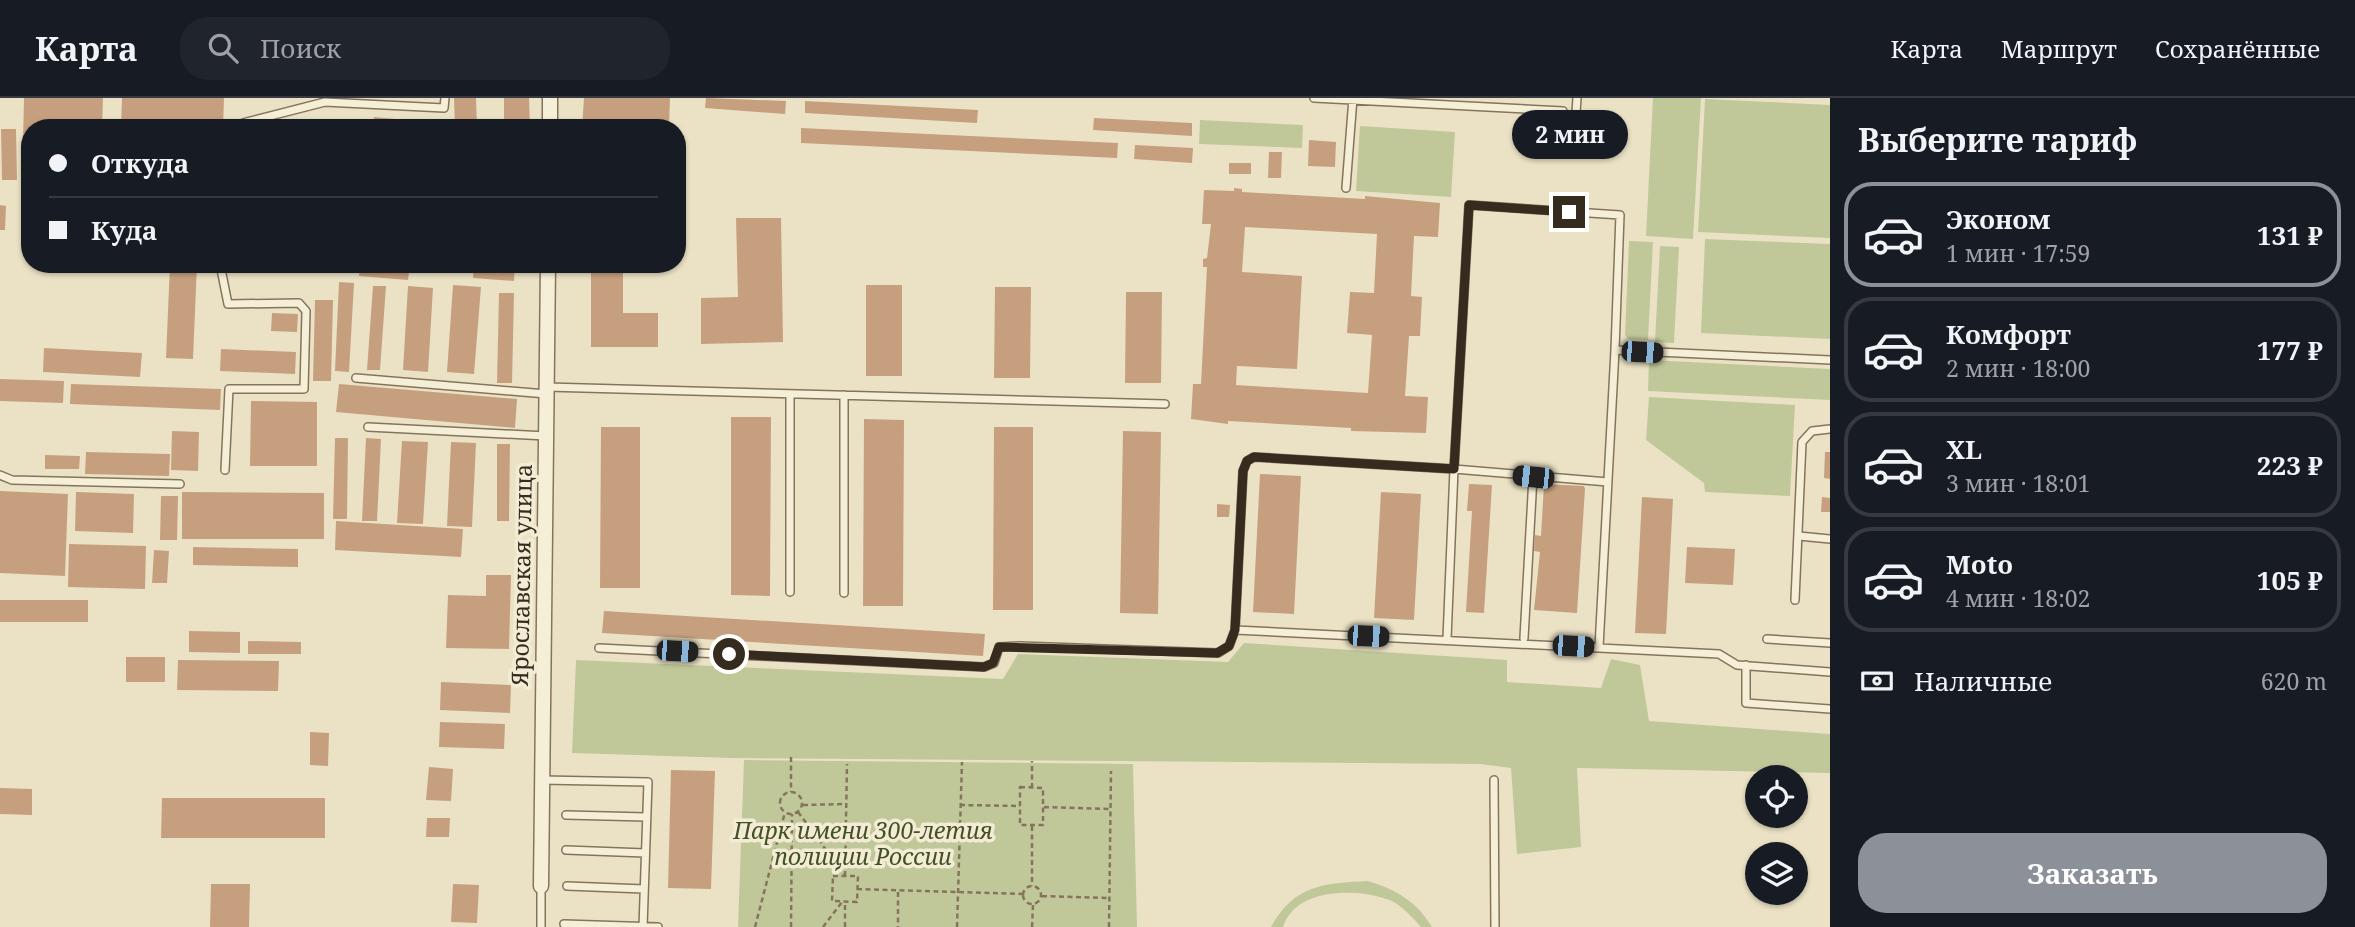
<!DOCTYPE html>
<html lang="ru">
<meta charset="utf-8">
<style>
:root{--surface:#171b24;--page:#20242c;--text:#f1f3f6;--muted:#9ea1a6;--line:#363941;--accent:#8c9099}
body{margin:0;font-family:"Noto Serif",serif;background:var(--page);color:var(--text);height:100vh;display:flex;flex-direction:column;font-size:26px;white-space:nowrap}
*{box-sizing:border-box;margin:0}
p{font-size:23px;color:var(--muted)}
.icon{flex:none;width:38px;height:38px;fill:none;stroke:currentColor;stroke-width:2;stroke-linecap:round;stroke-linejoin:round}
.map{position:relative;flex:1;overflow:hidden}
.details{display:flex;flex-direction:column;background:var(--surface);width:525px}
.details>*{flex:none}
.banner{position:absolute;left:21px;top:21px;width:665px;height:154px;border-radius:28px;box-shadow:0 2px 5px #0004;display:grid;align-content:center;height:154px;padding:0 28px;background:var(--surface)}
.controls{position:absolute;left:1745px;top:667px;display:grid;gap:14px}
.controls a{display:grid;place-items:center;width:63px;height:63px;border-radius:50%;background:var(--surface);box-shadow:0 2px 5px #0004;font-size:35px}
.end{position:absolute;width:32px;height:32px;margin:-16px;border:9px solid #362b1f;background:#fff;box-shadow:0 0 0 4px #fff}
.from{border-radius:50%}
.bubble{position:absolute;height:49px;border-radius:24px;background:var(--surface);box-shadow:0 2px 5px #0004;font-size:23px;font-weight:700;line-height:49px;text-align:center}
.car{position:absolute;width:21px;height:42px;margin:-21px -10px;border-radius:9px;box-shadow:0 0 5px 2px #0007;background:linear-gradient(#222 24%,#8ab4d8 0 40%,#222 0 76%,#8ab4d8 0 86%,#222 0)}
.banner b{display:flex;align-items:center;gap:24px;height:66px;font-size:26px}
.banner b+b{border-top:2px solid var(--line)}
.banner i{width:18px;height:18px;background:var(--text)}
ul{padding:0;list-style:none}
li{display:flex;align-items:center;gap:21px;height:105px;margin:0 14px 10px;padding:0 14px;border:4px solid var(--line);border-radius:28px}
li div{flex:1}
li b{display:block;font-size:26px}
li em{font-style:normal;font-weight:700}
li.active{border-color:var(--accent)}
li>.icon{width:63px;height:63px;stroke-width:1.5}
h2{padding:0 28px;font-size:32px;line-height:84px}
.pay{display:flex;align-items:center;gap:18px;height:77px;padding:0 28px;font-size:26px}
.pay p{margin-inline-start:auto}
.primary-button{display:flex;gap:14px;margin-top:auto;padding:14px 28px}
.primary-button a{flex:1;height:80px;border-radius:28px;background:var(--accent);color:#fff;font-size:28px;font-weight:700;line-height:80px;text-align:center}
header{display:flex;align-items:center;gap:42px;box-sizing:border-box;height:98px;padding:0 35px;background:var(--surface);border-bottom:2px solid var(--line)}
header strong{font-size:33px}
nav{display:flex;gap:38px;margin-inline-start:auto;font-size:24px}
.search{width:490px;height:63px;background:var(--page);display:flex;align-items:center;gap:18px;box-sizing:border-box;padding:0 24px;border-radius:28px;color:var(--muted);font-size:26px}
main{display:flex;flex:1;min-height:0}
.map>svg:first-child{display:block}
.green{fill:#c0c89a}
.building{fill:#c6a07e;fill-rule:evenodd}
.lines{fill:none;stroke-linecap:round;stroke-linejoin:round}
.service-casing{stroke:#85745c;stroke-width:10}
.minor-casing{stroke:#85745c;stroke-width:17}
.path{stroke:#85745c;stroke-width:2.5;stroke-dasharray:5 3.5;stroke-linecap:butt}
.service{stroke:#f6efd8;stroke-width:7}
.minor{stroke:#f6efd8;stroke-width:14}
.route{stroke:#362b1f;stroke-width:9}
.labels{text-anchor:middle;stroke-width:7;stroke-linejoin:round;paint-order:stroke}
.street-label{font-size:23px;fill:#362b1f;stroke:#f3ecd4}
.park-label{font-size:23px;font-style:italic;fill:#445127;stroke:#f3ecd4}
</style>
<header>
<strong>Карта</strong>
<div class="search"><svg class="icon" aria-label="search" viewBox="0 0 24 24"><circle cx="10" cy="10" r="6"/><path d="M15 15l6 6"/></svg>Поиск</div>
<nav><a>Карта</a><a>Маршрут</a><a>Сохранённые</a></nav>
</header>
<main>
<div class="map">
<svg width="1830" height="829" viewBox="0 0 1830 829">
<rect width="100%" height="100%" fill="#ebe2c5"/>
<path class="green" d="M 1653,0 L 1701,0 L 1693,141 L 1646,138 Z
M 1705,1 L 1830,7 L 1830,140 L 1698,134 Z
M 1200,22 L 1303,27 L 1302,50 L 1199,46 Z
M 1360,28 L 1455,34 L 1451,99 L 1356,93 Z
M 1705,141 L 1830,146 L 1830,241 L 1701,235 Z
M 1629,143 L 1653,144 L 1648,242 L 1628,241 L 1625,237 Z
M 1660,148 L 1679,149 L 1674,245 L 1655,244 Z
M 1649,262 L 1830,271 L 1830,302 L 1648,293 Z
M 1649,299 L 1795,307 L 1790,398 L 1705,394 L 1704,385 L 1646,342 Z
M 1244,545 L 1507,562 L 1507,584 L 1601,590 L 1611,561 L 1640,567 L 1649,623 L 1830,636 L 1830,675 L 1577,670 L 1581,749 L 1517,756 L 1511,670 L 1480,666 L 731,660 L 572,655 L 576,562 L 1003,581 L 1018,556 L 1228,564 Z
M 744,662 L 1133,666 L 1137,829 L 738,829 Z
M 1368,783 C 1397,792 1416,803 1432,829 L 1421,829 C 1413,820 1402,808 1392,803 C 1361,790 1296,788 1283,829 L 1271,829 C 1294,787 1324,785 1368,783 Z"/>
<path class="building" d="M 24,0 L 103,0 L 102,30 L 30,30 L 30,88 L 22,88 Z
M 122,0 L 224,0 L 223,30 L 121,30 Z
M 454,0 L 476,0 L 477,30 L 455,30 Z
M 504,0 L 529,0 L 530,30 L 504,30 Z
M 584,0 L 670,0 L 669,28 L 623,25 L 623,30 L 582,30 Z
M 706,0 L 786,3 L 785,16 L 705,10 Z
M 805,3 L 978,12 L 977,25 L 805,15 Z
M 374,19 L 427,24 L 426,30 L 372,30 Z
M 1094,20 L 1192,25 L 1192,38 L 1093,32 Z
M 801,30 L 1118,45 L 1117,60 L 801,45 Z
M 1,31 L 16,31 L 17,82 L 2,82 Z
M 1309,42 L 1336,44 L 1335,69 L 1308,68 Z
M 1135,47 L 1193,50 L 1192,65 L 1134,61 Z
M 1269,54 L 1282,54 L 1281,80 L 1268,80 Z
M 1229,65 L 1251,65 L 1251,76 L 1229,76 Z
M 1234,90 L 1242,91 L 1242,94 L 1365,101 L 1365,98 L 1440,105 L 1438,139 L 1414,138 L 1411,198 L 1422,199 L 1420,238 L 1409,238 L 1405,298 L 1428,299 L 1426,335 L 1351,333 L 1351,330 L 1228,323 L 1228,326 L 1191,321 L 1193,286 L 1201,286 L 1207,169 L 1203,169 L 1203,161 L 1207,160 L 1211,126 L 1202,126 L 1204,92 L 1234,93 ZM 1245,129 L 1377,136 L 1374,195 L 1350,194 L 1347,235 L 1372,237 L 1368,295 L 1236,287 L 1237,268 L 1297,271 L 1302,178 L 1242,174 Z
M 0,107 L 6,108 L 5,132 L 0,132 Z
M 736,120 L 781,120 L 783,244 L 701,246 L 701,200 L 738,199 Z
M 170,166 L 197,166 L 193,261 L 166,260 Z
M 360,166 L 410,166 L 408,182 L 359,178 Z
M 474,166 L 515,166 L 514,183 L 473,180 Z
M 591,166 L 623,166 L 623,215 L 658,215 L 658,249 L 591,249 Z
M 339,184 L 354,185 L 349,274 L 335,273 Z
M 453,187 L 481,189 L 474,276 L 447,274 Z
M 866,187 L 902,187 L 902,278 L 866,278 Z
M 373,188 L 386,188 L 380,272 L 367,272 Z
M 408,188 L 433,190 L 428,274 L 403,272 Z
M 995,189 L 1031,189 L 1030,280 L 994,280 Z
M 1126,194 L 1162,194 L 1161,285 L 1125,285 Z
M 499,195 L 514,195 L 512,285 L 497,285 Z
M 315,202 L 333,202 L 331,283 L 313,283 Z
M 272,215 L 298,216 L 297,234 L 271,233 Z
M 44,250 L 142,255 L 140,279 L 43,274 Z
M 221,251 L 296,254 L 295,276 L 220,273 Z
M 0,281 L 64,283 L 63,305 L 0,303 Z
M 71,286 L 221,291 L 220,312 L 70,306 Z
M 339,286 L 517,301 L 515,330 L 336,314 Z
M 251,303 L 317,304 L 317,368 L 250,368 Z
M 731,319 L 771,319 L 770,498 L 731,497 Z
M 864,321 L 904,322 L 903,508 L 863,508 Z
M 601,329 L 640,329 L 640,490 L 600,490 Z
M 994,329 L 1033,329 L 1033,512 L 993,512 Z
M 172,333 L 199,334 L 198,373 L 171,372 Z
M 1123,333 L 1161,334 L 1158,516 L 1120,515 Z
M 335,340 L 348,340 L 347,421 L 333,421 Z
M 366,340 L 381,341 L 377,423 L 362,423 Z
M 402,343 L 428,344 L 423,426 L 397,425 Z
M 451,344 L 476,345 L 472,429 L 447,428 Z
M 497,346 L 510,346 L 509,423 L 497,423 Z
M 86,354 L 170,356 L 169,378 L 85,376 Z
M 1825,354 L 1830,354 L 1830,381 L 1824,380 Z
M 45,357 L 80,358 L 79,371 L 45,371 Z
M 1260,376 L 1301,378 L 1294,516 L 1253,514 Z
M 1469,386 L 1492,387 L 1484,515 L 1466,514 L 1472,413 L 1467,413 Z
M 1544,386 L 1584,388 L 1585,391 L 1577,515 L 1534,512 L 1540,454 L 1534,453 L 1535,437 L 1541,438 Z
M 0,393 L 68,396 L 65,478 L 0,475 Z
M 76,394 L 134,396 L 133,435 L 75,433 Z
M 182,394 L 324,395 L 324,441 L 182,441 Z
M 1381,394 L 1421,396 L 1414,522 L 1374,520 Z
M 161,398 L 178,398 L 177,442 L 160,442 Z
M 1642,399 L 1673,401 L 1666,536 L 1635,535 Z
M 1822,399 L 1830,400 L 1830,414 L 1821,414 Z
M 1217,406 L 1230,407 L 1229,419 L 1217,419 Z
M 336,423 L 463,431 L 461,459 L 335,452 Z
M 69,446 L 146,448 L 145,491 L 68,489 Z
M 193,449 L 298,451 L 298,469 L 193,467 Z
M 1687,449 L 1735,451 L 1733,487 L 1685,485 Z
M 154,452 L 169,453 L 167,485 L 152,485 Z
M 486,477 L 511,477 L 509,551 L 446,550 L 448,497 L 486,498 Z
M 0,502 L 88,502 L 88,524 L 0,524 Z
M 604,513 L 985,536 L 983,558 L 602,535 Z
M 189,533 L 240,534 L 240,555 L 189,554 Z
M 248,543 L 301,544 L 301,556 L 248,556 Z
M 126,559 L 165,559 L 165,584 L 126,584 Z
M 178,562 L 279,563 L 278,593 L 177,592 Z
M 441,584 L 511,587 L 510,615 L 440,612 Z
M 440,624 L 505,626 L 504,651 L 439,649 Z
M 310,634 L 329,635 L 328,668 L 310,667 Z
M 429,669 L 453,671 L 451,703 L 426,702 Z
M 671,672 L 715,673 L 711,791 L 668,790 Z
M 0,690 L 32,691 L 32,717 L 0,716 Z
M 162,700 L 325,700 L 325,740 L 161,740 Z
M 427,720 L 450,720 L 449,739 L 426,739 Z
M 211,786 L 250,786 L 249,829 L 210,829 Z
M 453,786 L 479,787 L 477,825 L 451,824 Z"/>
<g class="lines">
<defs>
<path id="service" d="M 1314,0 L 1563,13
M 242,30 L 243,25 L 325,4 L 444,10 L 445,0
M 1575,30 L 1577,0
M 1346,90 L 1353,0
M 220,166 L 228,206 L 299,205 L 306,213 L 304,291 L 229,291 L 225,372
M 356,280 L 546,296
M 547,289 L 1165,306
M 368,329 L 546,338
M 0,377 L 12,382 L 180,386
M 1608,384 L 1454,371 L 1469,107 L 1620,117 L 1615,252
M 1799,438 L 1830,441
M 790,494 L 790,296
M 844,495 L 844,297
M 1795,502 L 1802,344 L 1812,333 L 1830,331
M 1235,532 L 1719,556 L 1737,567 L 1830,574
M 1524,540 L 1533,379
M 1767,541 L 1830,545
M 1599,549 L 1615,252 L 1830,262
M 599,550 L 984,569 L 994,565 L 999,549 L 1020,548 L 1218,555 L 1229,548 L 1235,532 L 1243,373 L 1247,363 L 1254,359 L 1454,371 L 1447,541
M 1746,567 L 1746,605 L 1830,611
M 542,682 L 648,684 L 643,829
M 1494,682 L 1495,829
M 566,717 L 646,719
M 566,752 L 645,755
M 567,788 L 644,791
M 564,826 L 658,829
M 541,829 L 541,788"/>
<path id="minor" d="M 550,30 L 550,0
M 541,788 L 548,166"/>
</defs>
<use href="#service" class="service-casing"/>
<use href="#minor" class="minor-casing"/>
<path class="path" d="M 791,659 L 791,694
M 1020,689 L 1043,690 L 1043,727 L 1020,727 Z
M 1032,690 L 1032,663
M780 705a11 11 0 1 1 22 0a11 11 0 1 1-22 0Z
M 803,707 L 845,706
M 960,707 L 1020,708
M 1044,709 L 1111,711
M 798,714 L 844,776
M 1032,728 L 1032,788
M 833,778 L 858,778 L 857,804 L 832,803 Z
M 845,778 L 847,666
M1023 797a9 9 0 1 1 18 0a9 9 0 1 1-18 0Z
M 857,791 L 1023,796
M 898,794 L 898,829
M 1042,798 L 1109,800
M 755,829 L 785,714
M 791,829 L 792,716
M 823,829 L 842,804
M 845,829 L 845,804
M 957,829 L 962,664
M 1032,829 L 1033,807
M 1109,829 L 1111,673"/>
<use href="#service" class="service"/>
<use href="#minor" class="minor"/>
</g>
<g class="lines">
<path class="route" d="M 729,556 L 984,569 L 993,565 L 999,549 L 1217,555 L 1229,548 L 1235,532 L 1243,373 L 1247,363 L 1254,359 L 1454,371 L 1469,107 L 1569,114"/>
</g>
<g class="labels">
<g class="street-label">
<text transform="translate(522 477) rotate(-89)" y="8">Ярославская улица</text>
</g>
<g class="park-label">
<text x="863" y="741">Парк имени 300-летия<tspan x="863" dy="26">полиции России</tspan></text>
</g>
</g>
</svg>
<div class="controls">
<a><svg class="icon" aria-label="locate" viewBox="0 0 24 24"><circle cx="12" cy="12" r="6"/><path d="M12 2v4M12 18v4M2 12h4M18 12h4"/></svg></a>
<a><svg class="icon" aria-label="layers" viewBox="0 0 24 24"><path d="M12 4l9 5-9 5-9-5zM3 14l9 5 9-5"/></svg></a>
</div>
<i class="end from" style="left:729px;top:556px"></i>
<i class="end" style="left:1569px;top:114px"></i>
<div class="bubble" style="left:1512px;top:12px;width:116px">2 мин</div>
<i class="car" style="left:1642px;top:254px;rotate:93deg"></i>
<i class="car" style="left:1533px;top:379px;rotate:276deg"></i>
<i class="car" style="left:1368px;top:538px;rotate:92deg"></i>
<i class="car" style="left:1573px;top:548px;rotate:93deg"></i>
<i class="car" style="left:677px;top:553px;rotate:93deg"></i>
<div class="banner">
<b><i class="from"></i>Откуда</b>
<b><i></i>Куда</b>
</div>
</div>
<section class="details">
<h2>Выберите тариф</h2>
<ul>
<li class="active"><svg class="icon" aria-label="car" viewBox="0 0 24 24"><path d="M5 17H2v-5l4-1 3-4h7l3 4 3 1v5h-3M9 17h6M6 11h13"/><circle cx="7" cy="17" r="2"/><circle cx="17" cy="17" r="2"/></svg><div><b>Эконом</b><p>1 мин · 17:59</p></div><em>131 ₽</em></li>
<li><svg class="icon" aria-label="car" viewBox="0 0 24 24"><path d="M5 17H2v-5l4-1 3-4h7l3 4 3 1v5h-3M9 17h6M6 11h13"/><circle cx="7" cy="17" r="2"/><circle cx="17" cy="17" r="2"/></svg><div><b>Комфорт</b><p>2 мин · 18:00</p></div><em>177 ₽</em></li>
<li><svg class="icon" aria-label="car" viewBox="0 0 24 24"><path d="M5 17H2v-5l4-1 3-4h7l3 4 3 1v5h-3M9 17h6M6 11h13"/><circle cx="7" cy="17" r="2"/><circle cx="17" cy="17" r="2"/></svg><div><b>XL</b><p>3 мин · 18:01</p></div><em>223 ₽</em></li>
<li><svg class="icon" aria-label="car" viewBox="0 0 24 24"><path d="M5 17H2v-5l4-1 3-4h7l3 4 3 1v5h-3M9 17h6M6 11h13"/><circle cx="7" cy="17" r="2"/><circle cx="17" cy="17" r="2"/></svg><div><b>Moto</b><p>4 мин · 18:02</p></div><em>105 ₽</em></li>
</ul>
<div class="pay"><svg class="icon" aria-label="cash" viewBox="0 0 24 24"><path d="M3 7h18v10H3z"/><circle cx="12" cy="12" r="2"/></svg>Наличные<p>620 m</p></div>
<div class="primary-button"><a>Заказать</a></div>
</section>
</main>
